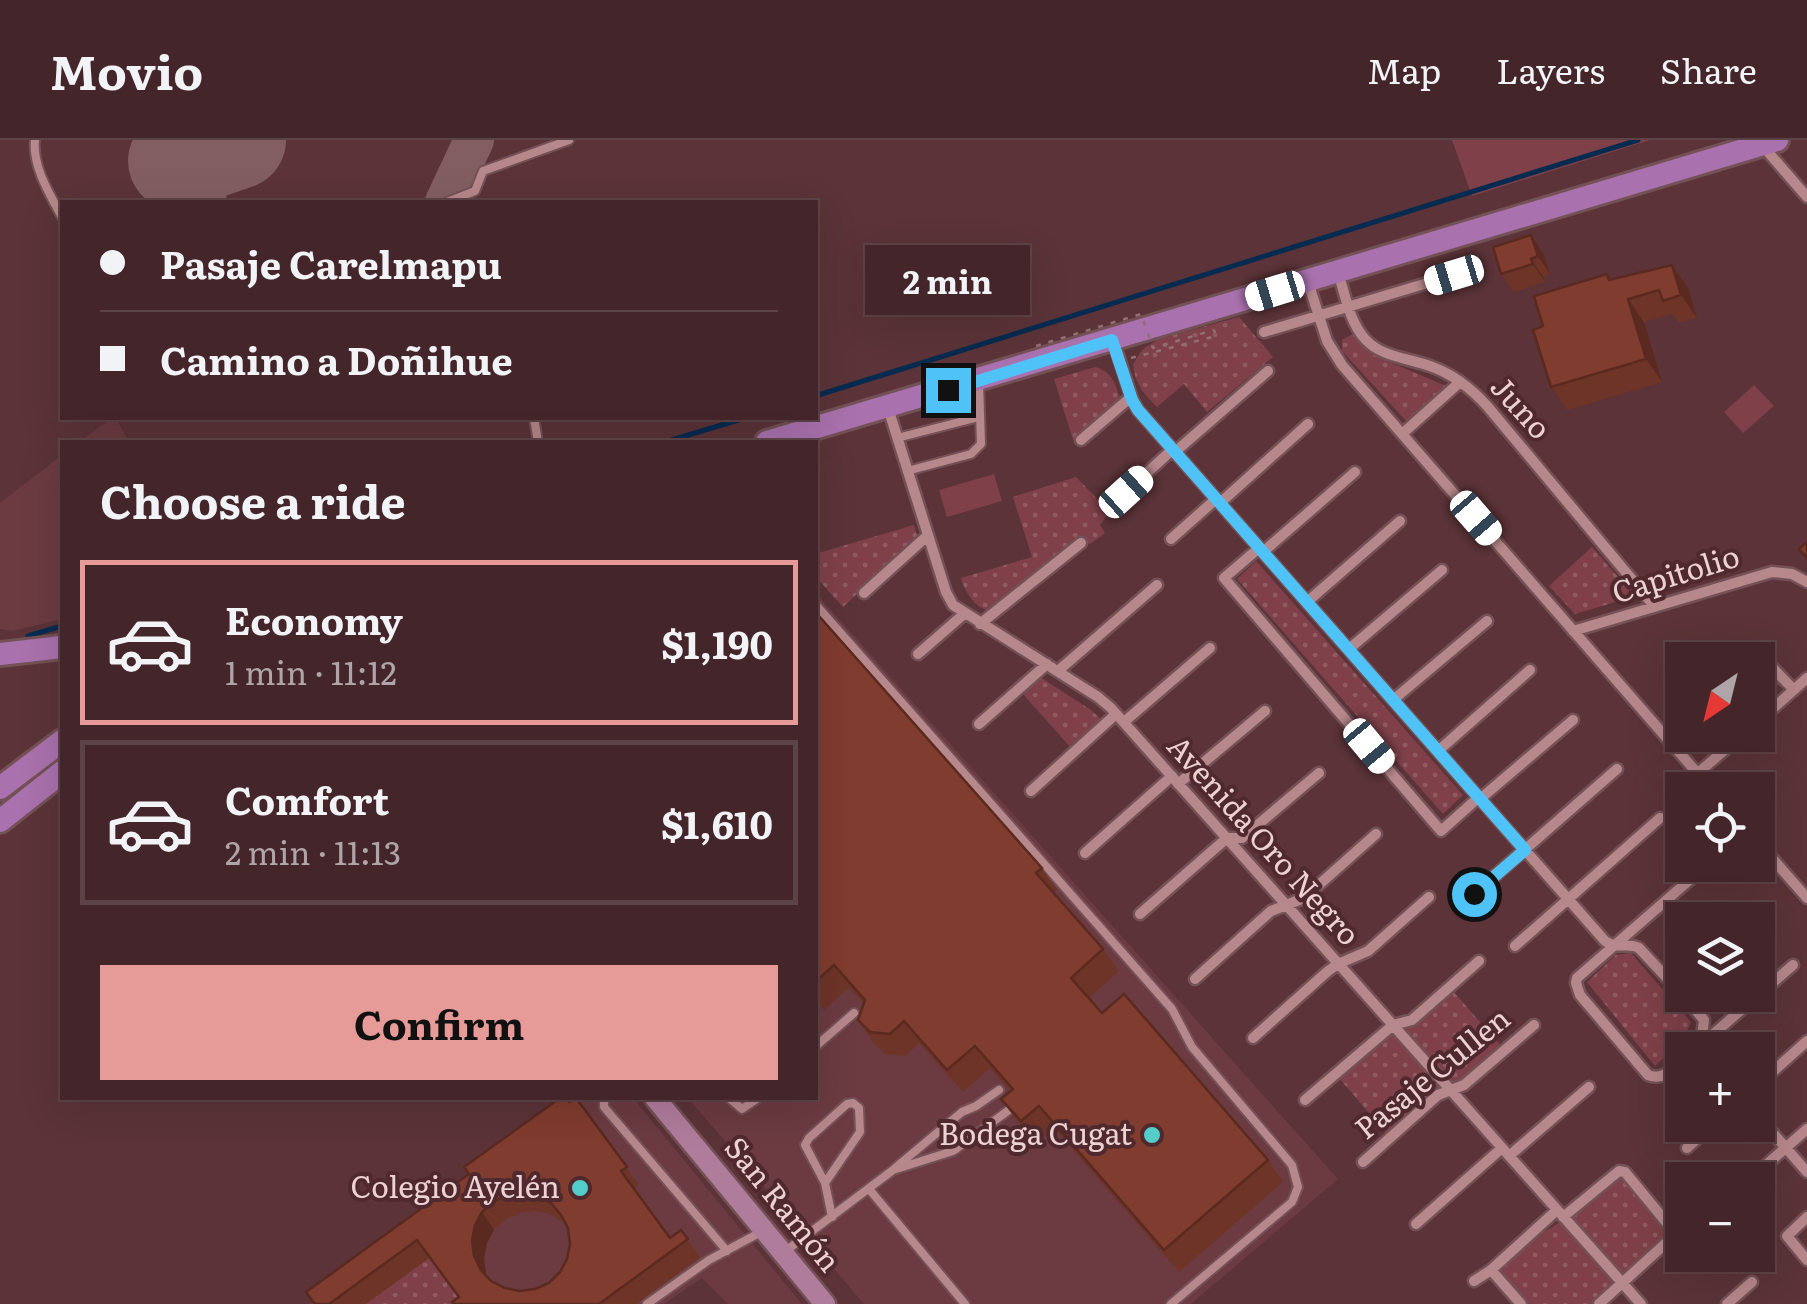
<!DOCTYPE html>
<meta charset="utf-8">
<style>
:root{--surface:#44262a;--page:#4b2e32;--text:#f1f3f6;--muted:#afa5a8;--line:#5c4347;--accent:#e69b98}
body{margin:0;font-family:Literata,serif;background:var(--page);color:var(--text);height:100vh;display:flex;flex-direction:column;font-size:38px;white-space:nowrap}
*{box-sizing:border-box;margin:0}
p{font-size:32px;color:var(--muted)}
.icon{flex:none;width:55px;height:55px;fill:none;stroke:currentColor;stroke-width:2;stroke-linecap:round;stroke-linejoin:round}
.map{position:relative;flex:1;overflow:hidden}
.drawer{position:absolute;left:60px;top:300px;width:758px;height:660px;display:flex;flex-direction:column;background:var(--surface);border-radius:0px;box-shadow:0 10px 40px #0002,0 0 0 2px var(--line)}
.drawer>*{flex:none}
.banner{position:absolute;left:60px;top:60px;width:758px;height:220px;border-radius:0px;box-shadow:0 10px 40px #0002,0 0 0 2px var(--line);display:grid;align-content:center;height:220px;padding:0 40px;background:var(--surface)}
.needle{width:65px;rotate:215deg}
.buttons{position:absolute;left:1665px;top:502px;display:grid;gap:20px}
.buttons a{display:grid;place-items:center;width:110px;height:110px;border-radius:0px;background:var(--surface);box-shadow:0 10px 40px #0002,0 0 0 2px var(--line);font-size:50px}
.end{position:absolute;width:45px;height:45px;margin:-22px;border:12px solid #4fc3f7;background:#111;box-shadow:0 0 0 5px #111}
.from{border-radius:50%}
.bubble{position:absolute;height:70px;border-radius:0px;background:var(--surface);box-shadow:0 10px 40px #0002,0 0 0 2px var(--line);font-size:32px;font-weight:700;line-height:70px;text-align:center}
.car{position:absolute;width:30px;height:60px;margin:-30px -15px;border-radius:12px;box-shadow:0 0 8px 2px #0007;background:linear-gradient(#fff 24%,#345 0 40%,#fff 0 76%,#345 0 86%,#fff 0)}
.banner b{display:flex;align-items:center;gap:35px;height:95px;font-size:38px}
.banner b+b{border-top:2px solid var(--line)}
.banner i{width:25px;height:25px;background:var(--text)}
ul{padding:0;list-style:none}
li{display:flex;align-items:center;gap:30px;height:165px;margin:0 20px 15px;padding:0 20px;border:5px solid var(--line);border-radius:0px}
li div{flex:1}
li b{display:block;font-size:38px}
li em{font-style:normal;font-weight:700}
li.active{border-color:var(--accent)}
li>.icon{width:90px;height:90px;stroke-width:1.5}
h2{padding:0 40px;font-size:45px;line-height:120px}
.primary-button{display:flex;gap:20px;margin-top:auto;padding:20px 40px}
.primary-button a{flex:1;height:115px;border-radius:0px;background:var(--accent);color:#111;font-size:40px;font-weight:700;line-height:115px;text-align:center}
header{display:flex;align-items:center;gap:60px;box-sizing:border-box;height:140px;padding:0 50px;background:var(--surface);border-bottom:2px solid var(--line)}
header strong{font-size:48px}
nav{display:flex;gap:55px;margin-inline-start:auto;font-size:35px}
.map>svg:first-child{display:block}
.built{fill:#6b3b41}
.grass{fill:#7f4049}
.park{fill:url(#park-dots)}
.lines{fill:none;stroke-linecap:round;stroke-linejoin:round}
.stream{stroke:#062b50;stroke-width:5}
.taxiway{stroke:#825e62;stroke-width:40}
.runway{stroke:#825e62;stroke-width:98}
.lane-casing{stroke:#735156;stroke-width:12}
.street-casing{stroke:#735156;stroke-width:15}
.secondary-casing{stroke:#735156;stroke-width:25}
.primary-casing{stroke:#735156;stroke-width:28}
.path{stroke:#926f73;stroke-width:2.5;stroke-dasharray:5 8;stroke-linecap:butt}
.lane{stroke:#b6878b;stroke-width:8}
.street{stroke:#b6878b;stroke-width:10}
.secondary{stroke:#b07c9c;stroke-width:20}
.primary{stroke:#a971ad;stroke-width:22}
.path-bridge{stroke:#926f73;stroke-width:2.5;stroke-dasharray:5 8;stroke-linecap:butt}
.wall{fill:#6e3428;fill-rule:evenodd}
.shaded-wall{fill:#5a2a20}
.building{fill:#803c2e;stroke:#5a2a20;stroke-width:2.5;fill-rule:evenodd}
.route{stroke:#4fc3f7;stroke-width:12}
.poi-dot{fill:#53cdc9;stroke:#50292e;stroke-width:4}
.labels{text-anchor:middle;stroke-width:8;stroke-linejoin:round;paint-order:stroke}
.street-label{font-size:30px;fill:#ecd2d4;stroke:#50292e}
.poi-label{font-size:30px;fill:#ecd2d4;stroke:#50292e;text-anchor:end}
</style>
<header>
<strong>Movio</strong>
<nav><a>Map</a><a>Layers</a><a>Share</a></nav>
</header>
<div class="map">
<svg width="1807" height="1164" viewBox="0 0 1807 1164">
<defs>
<pattern id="park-dots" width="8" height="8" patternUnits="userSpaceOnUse" patternTransform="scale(2.5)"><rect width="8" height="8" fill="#7f4049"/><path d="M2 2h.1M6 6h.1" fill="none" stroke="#915b62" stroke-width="1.8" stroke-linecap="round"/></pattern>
</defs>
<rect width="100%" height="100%" fill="#5b3338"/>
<path class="built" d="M 112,278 L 116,278 L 129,302 L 79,302 Z
M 62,315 L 62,479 L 13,491 L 0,489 L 0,363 Z
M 815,452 L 1338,1039 L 1191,1164 L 864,1164 L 688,958 L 815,958 Z
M 565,958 L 633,958 L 802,1164 L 728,1164 L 702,1138 L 664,1164 L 310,1164 Z"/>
<path class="grass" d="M 1452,0 L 1650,0 L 1472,56 Z
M 1754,245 L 1774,266 L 1743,293 L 1724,272 Z
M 994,334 L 1002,361 L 947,377 L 939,350 Z"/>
<path class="park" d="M 1239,177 L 1273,217 L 1207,272 L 1184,244 L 1157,267 C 1143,253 1135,244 1133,224 L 1142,210 L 1158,199 Z
M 1353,194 L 1371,214 L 1446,246 L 1407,282 L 1342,211 L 1342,200 Z
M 1095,227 C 1112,231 1115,244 1120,258 L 1073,300 L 1054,239 Z
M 1076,337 L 1110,372 L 1100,385 L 1105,393 L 1090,404 L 1080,397 L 990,471 C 975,468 965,452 961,438 L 1032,417 L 1013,357 Z
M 914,385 L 918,398 L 843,467 L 815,436 L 815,414 Z
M 1592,407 L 1631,452 L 1629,458 L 1575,474 L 1549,446 Z
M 1256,421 L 1463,655 L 1443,674 L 1237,439 Z
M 1767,527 L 1780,543 L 1758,563 L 1758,530 Z
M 1040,537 L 1091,570 L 1104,582 L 1072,609 L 1022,553 Z
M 1631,813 L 1691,882 L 1684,899 L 1655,926 L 1587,842 L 1616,815 Z
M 1452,850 L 1502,907 L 1464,940 L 1387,994 L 1339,938 L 1385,899 L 1413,883 Z
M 1615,1038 L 1624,1039 L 1670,1093 L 1666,1100 L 1592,1164 L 1527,1164 L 1497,1132 L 1537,1096 L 1574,1074 Z
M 429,1118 L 463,1164 L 366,1164 Z"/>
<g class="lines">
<path class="stream" d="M 815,256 L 1638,0
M 665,302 L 745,278
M 28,496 L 62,486"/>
<path class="taxiway" d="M 198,0 L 197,14 L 207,62
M 445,62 L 474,0"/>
<path class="runway" d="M 177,21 L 237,0"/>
<defs>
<path id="lane" d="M 35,0 C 32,26 50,55 62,77
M 447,62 L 475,51 L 483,31 L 569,0
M 534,278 L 538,302
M 897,298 L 979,277
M 907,331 L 971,314 L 981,304 L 979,243
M 815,464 L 1172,869 L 1192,907 L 1292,1025 L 1298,1047 L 1292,1062 L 1171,1164
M 815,907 L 854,873
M 604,958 L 604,967 L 727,1111
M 729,958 L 742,969 L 758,958
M 895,1028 L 962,972 L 976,966 L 999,950
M 825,1043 L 860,992 L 859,968 L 853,963 L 847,964 L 809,998 L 805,1005 L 825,1043 L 832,1077
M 869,1049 L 965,1164
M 783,1113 L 893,1030 L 953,1011 L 1009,970
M 647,1164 L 709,1120 L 761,1092"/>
<path id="street" d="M 1762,5 L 1807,57
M 1338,132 C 1345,154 1349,181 1365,199 C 1381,217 1408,218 1430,226 C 1453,234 1472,249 1488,267 L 1655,467
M 1308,142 L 1327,201 L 1342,225 L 1712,650
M 1264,192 L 1454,135
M 1113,200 L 1132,259 L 1138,270 L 1605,801 C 1617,810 1628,802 1639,808 L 1682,854
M 888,268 L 946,452 L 953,465 L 1098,557 L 1111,568 L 1641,1164
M 1402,294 L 1460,242
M 1081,300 L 1131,257
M 1175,312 L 1268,231
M 1126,352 L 1173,309
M 1220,363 L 1308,284
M 1171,399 L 1216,359
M 1259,408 L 1224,438 L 1441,691 L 1479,657
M 1263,412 L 1355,332
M 864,453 L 927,396
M 1307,462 L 1400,381
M 980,484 L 1081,403
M 1573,491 L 1772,432 L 1792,434 L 1807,442
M 1349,509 L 1442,430
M 918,514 L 964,474
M 1758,523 L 1769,524 L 1794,550
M 1058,531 L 1157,445
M 1393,560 L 1487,481
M 1124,582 L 1210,508
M 1758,582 L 1807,538
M 979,584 L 1047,524
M 1438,611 L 1530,530
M 1698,633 L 1742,595
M 1178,644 L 1265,571
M 1031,651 L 1116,574
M 1480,659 L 1573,580
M 1758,702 L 1807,758
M 1085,713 L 1172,636
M 1474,754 L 1617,629
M 1140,774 L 1227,698 L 1242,698 L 1319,633
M 1744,780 L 1746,778
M 1515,806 L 1660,678
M 1195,839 L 1271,771 L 1304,758 L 1376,694
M 1683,855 L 1704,880 L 1701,904
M 1253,898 L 1328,831 L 1338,824 L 1368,811 L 1429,757
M 1695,910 L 1793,825
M 1682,920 C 1672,930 1663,941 1648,935 L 1580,855 L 1576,843 L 1577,838 L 1701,730
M 1758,945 L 1807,901
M 1305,960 L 1393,885 L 1412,880 L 1479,821
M 1758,976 L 1807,1032
M 1687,1008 L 1712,985
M 1509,1016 L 1589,947
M 1363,1022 L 1438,955 L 1464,945 L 1534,885
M 1749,1040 L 1807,989
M 1563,1077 L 1619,1031 L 1625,1032 L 1676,1094 L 1599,1164
M 1807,1077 L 1787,1096 L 1807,1120
M 1416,1084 L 1502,1008
M 1491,1130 L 1521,1164
M 1474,1141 L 1491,1130 L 1557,1070
M 1727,1164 L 1752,1142"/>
<path id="secondary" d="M 655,958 L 825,1164"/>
<path id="primary" d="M 767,302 L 1777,0
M 0,514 L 62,507
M 0,648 L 62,601
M 0,681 L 62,632"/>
</defs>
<use href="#lane" class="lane-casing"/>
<use href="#street" class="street-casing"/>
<use href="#secondary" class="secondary-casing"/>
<use href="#primary" class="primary-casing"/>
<path class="path" d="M 1131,218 L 1216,196 L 1214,190"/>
<use href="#lane" class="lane"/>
<use href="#street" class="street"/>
<use href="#secondary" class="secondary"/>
<use href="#primary" class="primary"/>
<path class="path-bridge" d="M 1036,206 L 1141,174 L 1153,208 L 1214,190"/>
</g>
<path class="wall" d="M 1543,113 L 1550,134 L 1543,137 L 1545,142 L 1514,152 L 1501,134 Z
M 1672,125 L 1688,148 L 1697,178 L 1679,183 L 1672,174 L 1644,182 L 1662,242 L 1567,270 L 1551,247 L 1543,186 L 1607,134 L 1611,140 Z
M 815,478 L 1042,728 L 1057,750 L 1053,753 L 1103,809 L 1119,831 L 1089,858 L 1102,873 L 1268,1020 L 1283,1042 L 1179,1132 L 1054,988 L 1036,1003 L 1017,981 L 1001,959 L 1010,951 L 990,928 L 963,952 L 919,903 L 905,916 L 885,914 L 873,902 L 858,880 L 864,864 L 849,847 L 824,870 L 815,859 Z
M 576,958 L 639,1045 L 633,1049 L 670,1098 L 681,1090 L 700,1117 L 636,1164 L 454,1164 L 459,1158 L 429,1118 L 366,1164 L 315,1164 ZM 535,1071 L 550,1074 L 566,1084 L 570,1104 L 567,1119 L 560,1132 L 549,1143 L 535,1149 L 520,1151 L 505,1148 L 491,1141 L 486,1134 L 484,1118 L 487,1103 L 494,1090 L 506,1079 L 520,1073 Z"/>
<path class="shaded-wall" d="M 1531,95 L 1543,113 L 1550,134 L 1538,116 Z
M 1531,119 L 1543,137 L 1545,142 L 1533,124 Z
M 1672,125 L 1688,148 L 1697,178 L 1681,155 Z
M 1628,159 L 1644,182 L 1662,242 L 1646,219 Z
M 482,1072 L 494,1090 L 487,1103 L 484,1118 L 486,1134 L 493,1147 L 481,1130 L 474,1116 L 472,1101 L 475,1085 Z"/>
<path class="building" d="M 1531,95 L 1538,116 L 1531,119 L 1533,124 L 1501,134 L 1493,107 Z
M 1672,125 L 1681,155 L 1663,161 L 1659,150 L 1628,159 L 1646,219 L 1551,247 L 1533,190 L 1543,186 L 1534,156 L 1607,134 L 1609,140 Z
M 1807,402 L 1807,418 L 1799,409 Z
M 818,475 L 1042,728 L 1036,733 L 1103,809 L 1071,838 L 1102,873 L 1124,854 L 1268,1020 L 1164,1110 L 1039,966 L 1021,981 L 1001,959 L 1013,949 L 975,906 L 947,930 L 904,881 L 890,894 L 870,892 L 858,880 L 865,860 L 834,825 L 815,842 L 815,478 Z
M 560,958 L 566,958 L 569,962 L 576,958 L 627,1027 L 621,1031 L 670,1098 L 681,1090 L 688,1099 L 599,1164 L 454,1164 L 452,1162 L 459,1157 L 417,1100 L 329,1164 L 315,1164 L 306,1152 L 469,1034 L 464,1027 ZM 522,1053 L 537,1056 L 551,1063 L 561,1075 L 568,1088 L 570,1104 L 567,1119 L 560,1132 L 549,1143 L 535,1149 L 520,1151 L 505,1148 L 491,1141 L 481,1130 L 474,1116 L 472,1101 L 475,1085 L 482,1072 L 493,1062 L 507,1055 Z"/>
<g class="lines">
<path class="route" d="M 948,250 L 1112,200 L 1132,260 L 1138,270 L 1525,710 L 1474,754"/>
</g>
<g class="poi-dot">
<circle cx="1152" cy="995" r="10"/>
<circle cx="580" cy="1048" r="10"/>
</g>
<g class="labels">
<g class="street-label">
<text transform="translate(1520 268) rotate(48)" y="10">Juno</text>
<text transform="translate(1676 435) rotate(-17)" y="10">Capitolio</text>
<text transform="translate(1263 701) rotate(48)" y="10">Avenida Oro Negro</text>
<text transform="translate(1433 934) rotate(-39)" y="10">Pasaje Cullen</text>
<text transform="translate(782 1065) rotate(51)" y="10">San Ramón</text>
</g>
<g class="poi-label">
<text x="1132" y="1005">Bodega Cugat</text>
<text x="560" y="1058">Colegio Ayelén</text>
</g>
</g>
</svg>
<div class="buttons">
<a><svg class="needle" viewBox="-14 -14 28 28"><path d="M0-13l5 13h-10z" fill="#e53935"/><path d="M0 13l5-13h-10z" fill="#afa5a8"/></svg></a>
<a><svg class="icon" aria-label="locate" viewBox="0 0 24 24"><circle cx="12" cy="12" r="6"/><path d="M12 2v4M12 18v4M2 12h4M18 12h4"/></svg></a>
<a><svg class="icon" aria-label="layers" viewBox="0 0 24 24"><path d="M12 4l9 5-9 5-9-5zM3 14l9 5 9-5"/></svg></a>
<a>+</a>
<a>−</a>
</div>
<i class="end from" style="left:1474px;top:754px"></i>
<i class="end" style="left:948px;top:250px"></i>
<div class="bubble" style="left:865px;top:105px;width:165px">2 min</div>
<i class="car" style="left:1454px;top:135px;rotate:253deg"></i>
<i class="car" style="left:1275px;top:151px;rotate:253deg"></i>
<i class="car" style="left:1126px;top:352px;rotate:48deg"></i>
<i class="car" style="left:1476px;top:378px;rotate:139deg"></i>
<i class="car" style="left:1369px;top:606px;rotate:140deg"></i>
<div class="banner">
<b><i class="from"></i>Pasaje Carelmapu</b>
<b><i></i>Camino a Doñihue</b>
</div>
<section class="drawer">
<h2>Choose a ride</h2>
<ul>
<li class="active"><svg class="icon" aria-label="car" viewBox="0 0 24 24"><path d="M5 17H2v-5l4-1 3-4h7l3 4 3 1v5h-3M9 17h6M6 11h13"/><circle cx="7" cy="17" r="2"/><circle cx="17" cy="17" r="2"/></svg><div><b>Economy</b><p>1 min · 11:12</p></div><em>$1,190</em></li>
<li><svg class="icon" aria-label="car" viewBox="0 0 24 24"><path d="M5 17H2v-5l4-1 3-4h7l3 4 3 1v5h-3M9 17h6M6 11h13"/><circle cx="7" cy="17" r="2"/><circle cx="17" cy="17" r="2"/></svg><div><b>Comfort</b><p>2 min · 11:13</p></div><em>$1,610</em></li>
</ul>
<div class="primary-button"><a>Confirm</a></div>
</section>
</div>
